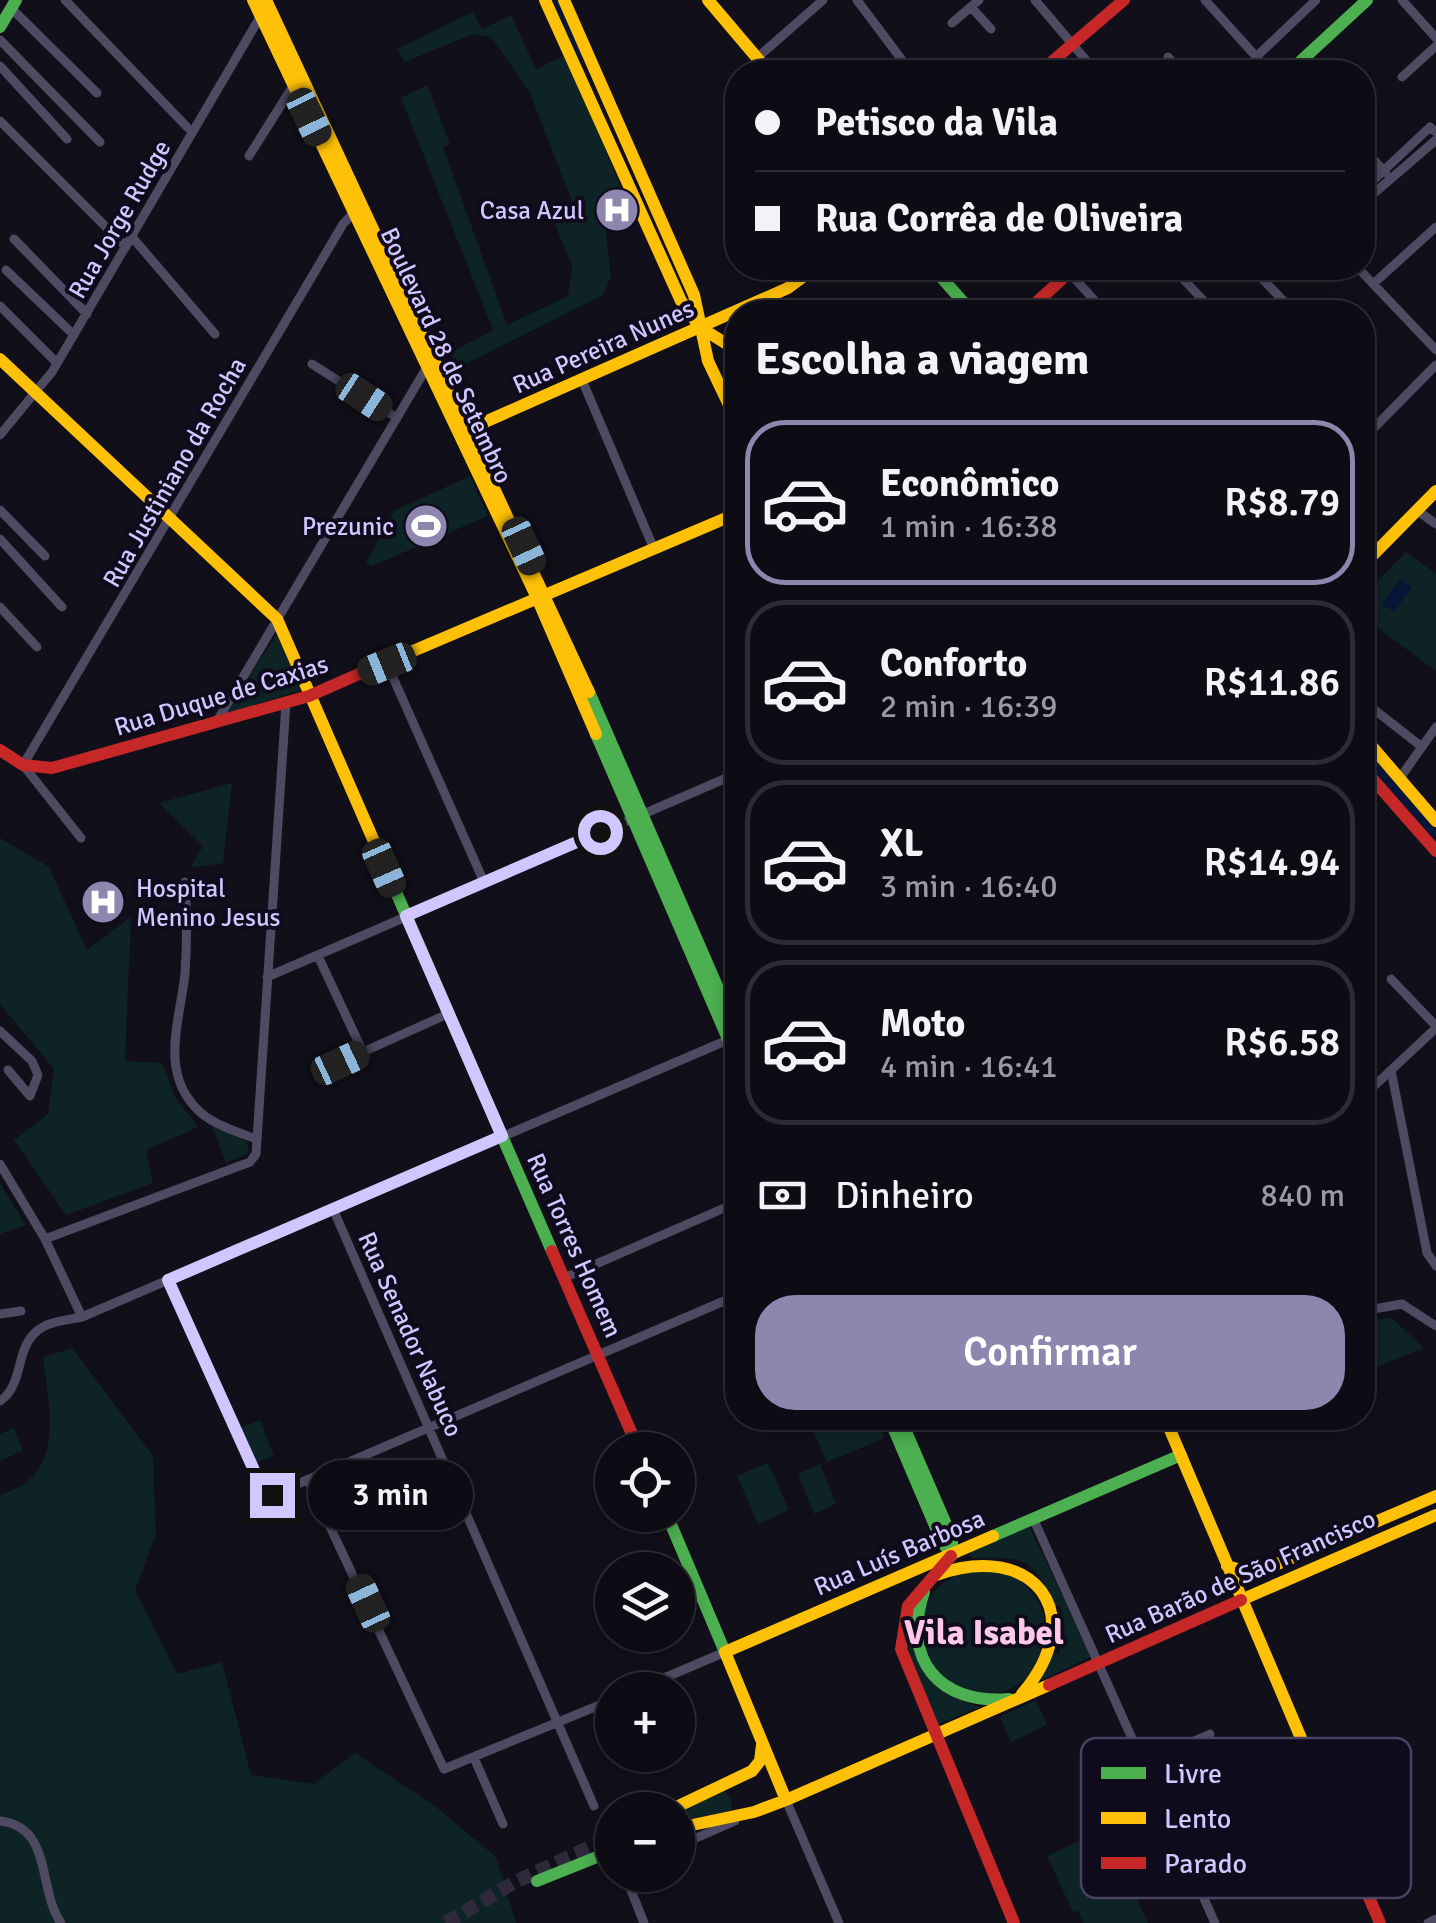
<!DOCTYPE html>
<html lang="pt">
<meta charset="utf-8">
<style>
:root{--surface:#0d0b13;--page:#16141c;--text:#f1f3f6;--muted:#9a9ba0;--line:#2d2b33;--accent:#8e86ae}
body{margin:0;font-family:Signika,sans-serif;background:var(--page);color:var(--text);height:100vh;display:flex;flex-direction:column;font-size:38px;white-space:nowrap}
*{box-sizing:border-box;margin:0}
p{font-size:32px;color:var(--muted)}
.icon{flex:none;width:55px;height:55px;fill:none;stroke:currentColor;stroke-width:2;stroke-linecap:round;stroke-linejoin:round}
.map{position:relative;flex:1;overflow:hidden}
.side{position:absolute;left:725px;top:300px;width:650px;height:1130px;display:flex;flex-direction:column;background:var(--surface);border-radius:40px;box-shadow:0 5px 15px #0003,0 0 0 2px var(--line)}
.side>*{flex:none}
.top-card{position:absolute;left:725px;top:60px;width:650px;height:220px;border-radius:40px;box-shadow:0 5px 15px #0003,0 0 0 2px var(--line);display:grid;align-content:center;height:220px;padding:0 30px;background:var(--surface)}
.fabs{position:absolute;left:595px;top:1432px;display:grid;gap:20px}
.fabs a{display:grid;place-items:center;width:100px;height:100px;border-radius:50%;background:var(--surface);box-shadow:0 5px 15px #0003,0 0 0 2px var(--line);font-size:50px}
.end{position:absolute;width:45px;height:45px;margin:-22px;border:12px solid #d1c6ff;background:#111;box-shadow:0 0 0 5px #111}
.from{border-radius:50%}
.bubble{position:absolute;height:70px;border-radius:35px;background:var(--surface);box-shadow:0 5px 15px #0003,0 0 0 2px var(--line);font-size:32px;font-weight:600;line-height:70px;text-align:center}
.car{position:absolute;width:30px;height:60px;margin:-30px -15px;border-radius:12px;box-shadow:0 0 8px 2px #0007;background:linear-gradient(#222 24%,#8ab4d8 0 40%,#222 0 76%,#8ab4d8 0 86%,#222 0)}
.top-card b{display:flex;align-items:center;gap:35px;height:95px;font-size:38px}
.top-card b+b{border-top:2px solid var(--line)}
.top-card i{width:25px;height:25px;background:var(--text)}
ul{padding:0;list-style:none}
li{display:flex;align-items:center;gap:30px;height:165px;margin:0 20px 15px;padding:0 10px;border:5px solid var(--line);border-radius:40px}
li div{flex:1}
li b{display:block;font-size:38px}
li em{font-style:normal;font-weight:600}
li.selected{border-color:var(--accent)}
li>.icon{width:90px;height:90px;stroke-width:1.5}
h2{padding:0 30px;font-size:45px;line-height:120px}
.pay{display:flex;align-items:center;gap:25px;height:110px;padding:0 30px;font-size:38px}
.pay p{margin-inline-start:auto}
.cta{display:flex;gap:20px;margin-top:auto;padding:20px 30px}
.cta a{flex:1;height:115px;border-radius:40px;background:var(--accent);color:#fff;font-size:40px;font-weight:600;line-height:115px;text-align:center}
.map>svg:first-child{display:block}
.green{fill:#0e2325}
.water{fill:#081536}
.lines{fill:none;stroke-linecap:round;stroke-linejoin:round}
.river{stroke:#081536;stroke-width:15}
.primary-tunnel{stroke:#2e2a3c;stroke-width:14;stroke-dasharray:14 7;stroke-linecap:butt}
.street{stroke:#4d4a62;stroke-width:9}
.fast{stroke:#4caf50;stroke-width:12}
.slow{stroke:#ffc107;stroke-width:12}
.jam{stroke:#c62828;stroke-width:12}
.route{stroke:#d1c6ff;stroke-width:12}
.labels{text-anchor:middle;stroke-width:8;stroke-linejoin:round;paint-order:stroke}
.poi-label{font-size:25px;fill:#d1c6ff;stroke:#0f0b1d;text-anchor:end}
.street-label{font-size:25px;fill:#d1c6ff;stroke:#0f0b1d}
.district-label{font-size:35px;font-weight:bold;fill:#ffc8e8;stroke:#0f0b1d}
.key{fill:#0f0b1d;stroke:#494361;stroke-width:2.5}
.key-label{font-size:28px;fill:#d1c6ff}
</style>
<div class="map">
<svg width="1436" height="1923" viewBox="0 0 1436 1923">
<rect width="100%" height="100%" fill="#110f19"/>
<path class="green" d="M 473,12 L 482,29 L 511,15 L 536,69 L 566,55 L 623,192 L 603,202 L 611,277 L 603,295 L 456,369 L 450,353 L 493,330 L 401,98 L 427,85 L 450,144 L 443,147 L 507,325 L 568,296 L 572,266 L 554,222 L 576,211 L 529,91 L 491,37 L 473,34 L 405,62 L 397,49 Z
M 470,476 L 488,516 L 372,566 L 366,562 L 394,511 Z
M 1406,552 L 1436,574 L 1436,671 L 1363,617 L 1362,597 Z
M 277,634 L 302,690 L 224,714 Z
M 232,783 L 223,863 L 190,868 L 203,846 L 159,803 Z
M 0,838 L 49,867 L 87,950 L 131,917 L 125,1061 L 162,1063 L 175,1097 L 198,1127 L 146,1150 L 153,1183 L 66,1215 L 14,1140 L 48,1114 L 54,1069 L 0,1004 Z
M 212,1126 L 247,1141 L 249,1153 L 226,1163 Z
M 0,1183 L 26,1225 L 0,1234 Z
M 1392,1318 L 1424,1348 L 1363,1372 L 1363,1321 Z
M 72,1348 L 153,1456 L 156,1533 L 135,1591 L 177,1674 L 222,1662 L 251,1775 L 314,1784 L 355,1753 L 435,1806 L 496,1857 L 516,1923 L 0,1923 L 0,1495 C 67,1476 49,1409 43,1357 Z
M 808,1418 L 876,1418 L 885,1438 L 827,1462 Z
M 260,1420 L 274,1456 L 255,1463 L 241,1428 Z
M 14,1428 L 23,1451 L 0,1461 L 0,1434 Z
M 768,1463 L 789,1510 L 758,1524 L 737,1476 Z
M 820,1464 L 836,1504 L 814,1514 L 798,1474 Z
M 1029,1526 L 1092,1656 L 1043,1680 L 1040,1680 L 1053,1653 L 1059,1655 C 1065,1639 1066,1622 1060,1605 L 1054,1607 C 1033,1557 1026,1557 972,1558 L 968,1553 Z
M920 1632a63 63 0 1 1 126 0a63 63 0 1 1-126 0Z
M 909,1629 C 914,1674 939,1695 981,1707 L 938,1724 L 906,1650 Z
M 1036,1700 L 1047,1725 L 1011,1742 L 1000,1717 Z
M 722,1789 L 731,1798 L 732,1810 L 678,1823 L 681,1816 L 678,1814 Z
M 1105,1829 L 1148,1923 L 1083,1923 L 1078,1910 L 1073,1912 L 1047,1856 Z"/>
<path class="water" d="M 1400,579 L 1412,587 L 1394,612 L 1382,604 Z"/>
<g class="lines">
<path class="river" d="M 556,0 L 579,52
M 1362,750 L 1436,834"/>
<path class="primary-tunnel" d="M 446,1923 L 513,1883 L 612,1837"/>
<path class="street" d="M 65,0 L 188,128
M 857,0 L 911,72
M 1035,0 L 1096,72
M 1205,0 L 1270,72
M 1402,0 L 1436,38
M 971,7 L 991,29
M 11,8 L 97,93
M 952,23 L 979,0
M 0,40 L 100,142
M 1168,57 L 1181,72
M 1256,57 L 1316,0
M 757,58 L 823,0
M 0,66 L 67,139
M 1402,77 L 1436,46
M 0,121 L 126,247
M 1436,132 L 1430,127 L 1364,189 L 1372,195 L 1436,140
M 1362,147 L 1386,173
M 249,156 L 293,86
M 132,237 L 215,334
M 14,239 L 87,314
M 1173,268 L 1214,312
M 1252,268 L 1294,312
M 1358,268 L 1436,350
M 6,270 L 74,335
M 1067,270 L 1105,312
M 1373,284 L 1436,227
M 0,306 L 57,363
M 312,364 L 397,418
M 582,380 L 654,549
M 0,435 L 52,372 L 260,17
M 1362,440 L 1436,365
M 0,510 L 45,556
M 1418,511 L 1436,524
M 0,539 L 62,607
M 0,607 L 37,647
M 387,664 L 484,882
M 1362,700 L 1422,747
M 217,721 L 427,367
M 1400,778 L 1436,727
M 81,838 L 23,765 L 343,224 L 357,209
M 185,882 C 187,912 187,944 185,974 C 180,1020 160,1069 195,1107 C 210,1124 235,1131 256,1139
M 318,956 L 363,1052 L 450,1013
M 267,977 L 738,773
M 1391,979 L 1436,1026
M 0,1031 L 32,1061 L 38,1075 L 30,1096 L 8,1070
M 1391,1070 L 1427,1253 L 1436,1266
M 317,1073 L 363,1052
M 1373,1087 L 1436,1028
M 0,1164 L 45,1239
M 333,1209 L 594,1806
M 564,1278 L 738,1202
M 168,1280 L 263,1490 L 272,1495 L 738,1295
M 1362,1311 L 1402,1304 L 1436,1326
M 0,1314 L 21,1311
M 82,1317 L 45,1239 L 250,1162 L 256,1154 L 286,703
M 0,1401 C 26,1384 13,1343 43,1327 C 54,1320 69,1320 82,1317 L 730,1039
M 308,1480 L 444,1769 L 612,1700
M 1033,1518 L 1215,1923
M 636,1690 L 725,1652
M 475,1760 L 503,1824
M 1142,1764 L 1210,1734
M 786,1800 L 839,1923
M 0,1821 C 53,1827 37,1888 61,1923
M 678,1846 L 735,1821
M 625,1875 L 644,1923
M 1428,1923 L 1436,1919"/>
<path class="fast" d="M 0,27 L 16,0
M 1289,72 L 1367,0
M 933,268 L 972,312
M 589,692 L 738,1034
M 596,734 L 738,1062
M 376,846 L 552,1251
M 889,1418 L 942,1542 L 952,1555
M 900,1418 L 952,1538 L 952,1554
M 667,1515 L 725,1652
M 993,1536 L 1181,1455
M 924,1592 C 901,1659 939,1705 1009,1699
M 537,1881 L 612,1851"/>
<path class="slow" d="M 253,0 L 538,600 L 596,734
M 266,0 L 589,692
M 545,0 L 681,301 L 697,323
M 564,0 L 694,295 L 708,361 L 738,424
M 708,0 L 769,72
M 701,328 L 738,351
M 0,359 L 277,619 L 376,846
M 460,433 L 788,288 L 815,268
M 1362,566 L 1436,491
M 359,674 L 738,513
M 1362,735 L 1436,821
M 1165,1418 L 1329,1804
M 1227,1566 L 1254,1574 L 1436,1496
M 936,1575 C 1033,1540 1091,1613 1022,1694
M 1241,1600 L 1436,1515
M 786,1800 L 725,1652 L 993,1536
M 670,1810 L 752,1771 L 760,1761 L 762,1745
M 678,1828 L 754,1812 L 786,1800 L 1049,1685"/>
<path class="jam" d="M 1040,72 L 1124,0
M 1026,312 L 1074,268
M 0,750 L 23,765 L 52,768 L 309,696 L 359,674
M 1362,767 L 1436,851
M 552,1251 L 639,1450
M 951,1556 L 908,1606 L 901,1649 L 1014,1923
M 1049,1685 L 1241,1600
M 1329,1804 L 1380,1923"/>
</g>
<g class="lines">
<path class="route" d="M 272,1495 L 263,1490 L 168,1280 L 502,1136 L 406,916 L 600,832"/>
</g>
<defs>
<symbol id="hospital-disc" viewBox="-11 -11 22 22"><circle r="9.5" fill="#8e86ae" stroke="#0f0b1d"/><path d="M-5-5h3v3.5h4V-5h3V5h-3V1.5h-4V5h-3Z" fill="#fff"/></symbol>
<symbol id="stadium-disc" viewBox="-11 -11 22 22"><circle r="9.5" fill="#8e86ae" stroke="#0f0b1d"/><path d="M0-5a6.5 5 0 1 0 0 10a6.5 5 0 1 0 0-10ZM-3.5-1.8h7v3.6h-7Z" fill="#fff"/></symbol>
</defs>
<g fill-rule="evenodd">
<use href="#hospital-disc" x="592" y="185" width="50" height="50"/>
<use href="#stadium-disc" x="401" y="501" width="50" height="50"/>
<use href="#hospital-disc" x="78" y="877" width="50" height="50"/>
</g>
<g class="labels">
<g class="poi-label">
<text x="584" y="219">Casa Azul</text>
<text x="394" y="535">Prezunic</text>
<text x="136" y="897" text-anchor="start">Hospital<tspan x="136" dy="29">Menino Jesus</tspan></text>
</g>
<g class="street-label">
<text transform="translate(119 219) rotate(-60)" y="9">Rua Jorge Rudge</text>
<text transform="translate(603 346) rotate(-24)" y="9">Rua Pereira Nunes</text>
<text transform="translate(447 355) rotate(65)" y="9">Boulevard 28 de Setembro</text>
<text transform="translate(174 472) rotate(-60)" y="9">Rua Justiniano da Rocha</text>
<text transform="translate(221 695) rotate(-17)" y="9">Rua Duque de Caxias</text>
<text transform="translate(575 1245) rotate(66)" y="9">Rua Torres Homem</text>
<text transform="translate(411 1334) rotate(66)" y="9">Rua Senador Nabuco</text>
<text transform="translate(899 1552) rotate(-23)" y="9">Rua Luís Barbosa</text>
<text transform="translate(1240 1576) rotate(-24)" y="9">Rua Barão de São Francisco</text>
</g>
<g class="district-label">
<text x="984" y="1644">Vila Isabel</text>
</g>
</g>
<rect x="1081" y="1738" width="330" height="160" rx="15" class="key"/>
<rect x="1101" y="1767" width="45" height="12" fill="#4caf50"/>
<rect x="1101" y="1812" width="45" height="12" fill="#ffc107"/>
<rect x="1101" y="1857" width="45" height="12" fill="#c62828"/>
<g class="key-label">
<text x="1164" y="1783">Livre</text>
<text x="1164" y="1828">Lento</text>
<text x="1164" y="1873">Parado</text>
</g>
</svg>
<div class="fabs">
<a><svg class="icon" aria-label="locate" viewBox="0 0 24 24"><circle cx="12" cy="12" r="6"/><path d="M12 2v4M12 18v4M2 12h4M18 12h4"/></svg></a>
<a><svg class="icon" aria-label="layers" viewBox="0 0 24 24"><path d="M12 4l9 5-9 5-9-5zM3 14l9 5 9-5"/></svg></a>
<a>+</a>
<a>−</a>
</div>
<i class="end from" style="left:600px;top:832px"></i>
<i class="end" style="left:272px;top:1495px"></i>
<div class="bubble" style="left:308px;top:1460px;width:165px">3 min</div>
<i class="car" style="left:309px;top:117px;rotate:154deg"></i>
<i class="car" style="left:364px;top:397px;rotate:123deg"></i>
<i class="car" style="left:524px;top:546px;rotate:155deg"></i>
<i class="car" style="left:387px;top:664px;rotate:248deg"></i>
<i class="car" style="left:384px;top:868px;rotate:156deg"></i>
<i class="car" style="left:340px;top:1063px;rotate:65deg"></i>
<i class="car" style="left:368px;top:1603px;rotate:335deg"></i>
<div class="top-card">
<b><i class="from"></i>Petisco da Vila</b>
<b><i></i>Rua Corrêa de Oliveira</b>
</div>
<section class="side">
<h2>Escolha a viagem</h2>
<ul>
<li class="selected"><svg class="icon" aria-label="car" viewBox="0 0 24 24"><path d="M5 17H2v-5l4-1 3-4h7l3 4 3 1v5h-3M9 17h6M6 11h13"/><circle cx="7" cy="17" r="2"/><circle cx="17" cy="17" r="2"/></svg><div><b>Econômico</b><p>1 min · 16:38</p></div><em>R$8.79</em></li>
<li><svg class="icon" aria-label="car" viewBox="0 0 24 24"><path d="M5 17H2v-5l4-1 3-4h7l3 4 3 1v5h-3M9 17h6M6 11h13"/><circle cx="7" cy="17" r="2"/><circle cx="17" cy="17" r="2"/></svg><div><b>Conforto</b><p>2 min · 16:39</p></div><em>R$11.86</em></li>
<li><svg class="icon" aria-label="car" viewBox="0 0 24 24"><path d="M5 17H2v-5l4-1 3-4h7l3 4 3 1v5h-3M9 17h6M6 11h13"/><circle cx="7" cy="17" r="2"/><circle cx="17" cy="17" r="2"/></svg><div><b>XL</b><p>3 min · 16:40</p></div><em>R$14.94</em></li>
<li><svg class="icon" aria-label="car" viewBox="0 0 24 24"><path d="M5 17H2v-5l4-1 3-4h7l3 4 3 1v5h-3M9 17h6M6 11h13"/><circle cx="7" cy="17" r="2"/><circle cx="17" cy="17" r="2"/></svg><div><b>Moto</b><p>4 min · 16:41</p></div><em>R$6.58</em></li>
</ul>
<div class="pay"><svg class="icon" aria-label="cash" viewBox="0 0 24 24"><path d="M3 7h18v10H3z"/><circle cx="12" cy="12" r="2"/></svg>Dinheiro<p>840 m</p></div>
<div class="cta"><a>Confirmar</a></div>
</section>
</div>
